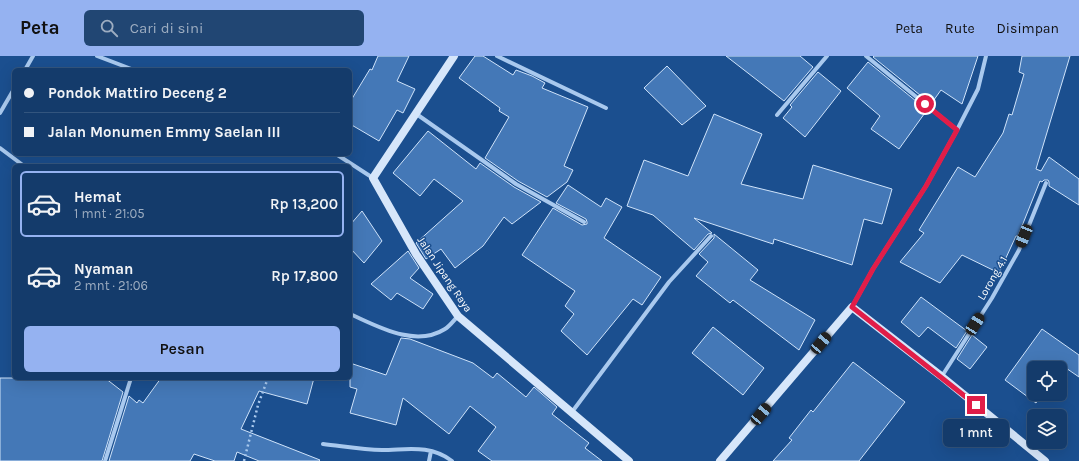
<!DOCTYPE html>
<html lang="id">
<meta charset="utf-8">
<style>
:root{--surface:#143b6b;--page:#214673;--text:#f1f3f6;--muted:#9dadc1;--line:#33557e;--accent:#95b2f1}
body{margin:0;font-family:Karla,sans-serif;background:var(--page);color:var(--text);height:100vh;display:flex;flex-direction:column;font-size:15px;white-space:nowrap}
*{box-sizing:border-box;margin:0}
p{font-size:13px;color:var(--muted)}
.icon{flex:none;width:22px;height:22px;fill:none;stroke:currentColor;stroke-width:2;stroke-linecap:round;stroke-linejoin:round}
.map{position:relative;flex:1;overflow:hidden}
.sheet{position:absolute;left:12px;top:108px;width:340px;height:216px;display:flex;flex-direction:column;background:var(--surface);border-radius:6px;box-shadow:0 4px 16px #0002,0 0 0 1px var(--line)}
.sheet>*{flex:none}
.top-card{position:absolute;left:12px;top:12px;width:340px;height:88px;border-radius:6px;box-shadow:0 4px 16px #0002,0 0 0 1px var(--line);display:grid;align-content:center;height:88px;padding:0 12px;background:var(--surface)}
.fabs{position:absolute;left:1027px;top:305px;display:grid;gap:8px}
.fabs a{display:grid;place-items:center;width:40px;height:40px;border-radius:6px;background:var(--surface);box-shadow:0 4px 16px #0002,0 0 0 1px var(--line);font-size:20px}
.end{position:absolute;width:18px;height:18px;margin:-9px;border:5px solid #e11d48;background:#fff;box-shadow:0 0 0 2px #fff}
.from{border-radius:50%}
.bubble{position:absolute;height:28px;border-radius:6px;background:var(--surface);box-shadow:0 4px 16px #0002,0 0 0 1px var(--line);font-size:13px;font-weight:600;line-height:28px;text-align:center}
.car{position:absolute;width:12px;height:24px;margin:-12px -6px;border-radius:5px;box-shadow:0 0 3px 1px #0007;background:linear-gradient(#222 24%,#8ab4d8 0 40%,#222 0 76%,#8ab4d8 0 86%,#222 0)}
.top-card b{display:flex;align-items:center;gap:14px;height:38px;font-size:15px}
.top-card b+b{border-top:1px solid var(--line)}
.top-card i{width:10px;height:10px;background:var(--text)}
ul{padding:7px 0 0;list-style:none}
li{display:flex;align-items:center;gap:12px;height:66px;margin:0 8px 6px;padding:0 4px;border:2px solid transparent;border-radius:6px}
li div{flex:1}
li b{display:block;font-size:15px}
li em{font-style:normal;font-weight:600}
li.current{border-color:var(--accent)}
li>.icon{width:36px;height:36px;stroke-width:1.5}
.cta{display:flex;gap:8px;margin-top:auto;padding:8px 12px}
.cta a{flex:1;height:46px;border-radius:6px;background:var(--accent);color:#111;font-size:16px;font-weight:600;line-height:46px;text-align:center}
header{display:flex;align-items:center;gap:24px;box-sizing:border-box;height:56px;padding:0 20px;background:var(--accent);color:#111}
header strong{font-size:19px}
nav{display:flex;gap:22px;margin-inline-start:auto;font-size:14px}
.search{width:280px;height:36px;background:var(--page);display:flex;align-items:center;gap:10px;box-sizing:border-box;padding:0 14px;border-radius:6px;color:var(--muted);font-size:15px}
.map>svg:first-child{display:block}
.building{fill:#4478b7;stroke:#cfe3fa}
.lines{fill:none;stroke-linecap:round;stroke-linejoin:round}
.path{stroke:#a9c9ee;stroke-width:2.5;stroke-dasharray:2 3;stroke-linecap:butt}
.street{stroke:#a9c9ee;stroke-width:4}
.secondary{stroke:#d6e6fa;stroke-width:8}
.route{stroke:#e11d48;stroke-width:5}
.labels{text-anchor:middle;stroke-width:3;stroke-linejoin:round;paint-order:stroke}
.street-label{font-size:11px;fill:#fff;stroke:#1b4f8f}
</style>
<header>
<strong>Peta</strong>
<div class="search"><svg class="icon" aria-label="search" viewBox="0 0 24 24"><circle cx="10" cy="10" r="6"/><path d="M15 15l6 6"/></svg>Cari di sini</div>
<nav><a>Peta</a><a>Rute</a><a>Disimpan</a></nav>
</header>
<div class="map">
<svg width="1079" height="405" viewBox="0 0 1079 405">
<rect width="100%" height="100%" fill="#1b4f8f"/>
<path class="building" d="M 378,0 L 409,0 L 397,25 L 415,33 L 403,57 L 397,54 L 379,85 L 350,68 L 350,46 L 370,13 L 372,14 Z
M 475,0 L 483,0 L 513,19 L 516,14 L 532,20 L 545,27 L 542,32 L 588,51 L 564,110 L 573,114 L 567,126 L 547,141 L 518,125 L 485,102 L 509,61 L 499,55 L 500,52 L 459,22 Z
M 726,0 L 800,0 L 813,11 L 784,45 Z
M 874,0 L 978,0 L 962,48 L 941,34 L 931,48 L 873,1 Z
M 1022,0 L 1070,0 L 1036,113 L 1041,115 L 1049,101 L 1079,123 L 1079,149 L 1049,130 L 1049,126 L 1048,124 L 1044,124 L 1042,126 L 1040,125 L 1018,180 L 1016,180 L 999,217 L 962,199 L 940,227 L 900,206 L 924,177 L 919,174 L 958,111 L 975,121 L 1003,77 L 1009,58 L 1012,59 L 1024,18 L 1019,16 Z
M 868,6 L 927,54 L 899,93 L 871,73 L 880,60 L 847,32 Z
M 667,10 L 706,50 L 682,69 L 644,32 Z
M 818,16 L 841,35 L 805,81 L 783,62 L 792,51 L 790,49 Z
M 714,58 L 762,78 L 741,128 L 803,143 L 813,109 L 892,133 L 882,168 L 864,163 L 852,209 L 774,183 L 773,188 L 694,162 L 712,177 L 708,178 L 694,194 L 653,159 L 627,150 L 644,104 L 688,120 Z
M 428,75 L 476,113 L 480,107 L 514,131 L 541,146 L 512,168 L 504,161 L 483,190 L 455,212 L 441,193 L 426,203 L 416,187 L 463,145 L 434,123 L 420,140 L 393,117 Z
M 568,129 L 601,151 L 606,142 L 622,151 L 604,182 L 661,221 L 642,249 L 633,243 L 587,299 L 561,275 L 574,258 L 565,250 L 575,235 L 522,199 L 553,152 L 582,169 L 587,168 L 587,166 L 586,163 L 556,147 Z
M 362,155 L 382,185 L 364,207 L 350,192 L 350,169 Z
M 714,178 L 758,214 L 750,224 L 815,264 L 799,294 L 733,244 L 730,247 L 696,220 L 708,206 L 699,198 L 714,182 Z
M 408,195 L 419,212 L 410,222 L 433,238 L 423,253 L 397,237 L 391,244 L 371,228 Z
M 921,241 L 967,275 L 956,292 L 928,271 L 919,281 L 901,266 Z
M 713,271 L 764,312 L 743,339 L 692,297 Z
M 1042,273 L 1079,299 L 1079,321 L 1063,310 L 1060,314 L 1060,312 L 1034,312 L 1034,338 L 1042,338 L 1036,347 L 1005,324 Z
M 972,279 L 987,291 L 970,313 L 957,303 Z
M 401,282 L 410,283 L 473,307 L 493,322 L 497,317 L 526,341 L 534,331 L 557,351 L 552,358 L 589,387 L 585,392 L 602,405 L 492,405 L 478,395 L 496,371 L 470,350 L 449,378 L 403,342 L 396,369 L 350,357 L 357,333 L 350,331 L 350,307 L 386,319 Z
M 853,306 L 905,346 L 859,405 L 773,405 L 792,384 L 789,382 L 811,354 L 813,356 Z
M 0,322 L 105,322 L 123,336 L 102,405 L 0,405 Z
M 161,322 L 314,322 L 307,348 L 259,335 L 241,373 L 320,404 L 319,405 L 259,405 L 237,396 L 234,405 L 215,405 L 194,398 L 190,405 L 109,405 L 129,340 L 137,347 L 139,344 L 143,347 Z"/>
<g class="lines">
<path class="path" d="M 244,405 L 258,349 L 268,322"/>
<path class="street" d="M 97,0 L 134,14
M 497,0 L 606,52
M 866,0 L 957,74
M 25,14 L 33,0
M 0,57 L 14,33
M 415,57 L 516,128 L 584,166
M 777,59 L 827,0
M 0,92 L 24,110
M 336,98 L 373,122
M 852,251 L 873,213 L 926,130 L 957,74 L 978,33 L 986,0
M 350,258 C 377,270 415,292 445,273 C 450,270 454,264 458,260
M 942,320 L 992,242 L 1019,194 L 1046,127
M 572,356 L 669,226 L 711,180
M 323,388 C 342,390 362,394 382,394 C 407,394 429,388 452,405
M 105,405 L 131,322
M 429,405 L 431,395"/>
<path class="secondary" d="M 454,0 L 373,122 L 416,198 L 458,260 L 629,405
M 720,405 L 852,251 L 941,320 L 1045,405"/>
</g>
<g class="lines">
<path class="route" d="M 925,48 L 957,74 L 926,130 L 873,213 L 852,251 L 976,349"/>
</g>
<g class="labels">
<g class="street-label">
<text transform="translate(445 218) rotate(56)" y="4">Jalan Jipang Raya</text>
<text transform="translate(992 222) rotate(-60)" y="4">Lorong 4.1</text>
</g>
</g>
</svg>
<div class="fabs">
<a><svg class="icon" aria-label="locate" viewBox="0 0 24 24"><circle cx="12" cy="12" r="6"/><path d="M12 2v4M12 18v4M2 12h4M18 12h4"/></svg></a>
<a><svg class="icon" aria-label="layers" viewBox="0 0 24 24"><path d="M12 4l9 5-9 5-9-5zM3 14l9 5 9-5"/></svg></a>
</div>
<i class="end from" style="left:925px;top:48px"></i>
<i class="end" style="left:976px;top:349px"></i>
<div class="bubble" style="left:943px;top:363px;width:66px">1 mnt</div>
<i class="car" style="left:1024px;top:180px;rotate:202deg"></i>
<i class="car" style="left:975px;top:268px;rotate:33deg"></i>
<i class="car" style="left:821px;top:287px;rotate:40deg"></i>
<i class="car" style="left:761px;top:358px;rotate:40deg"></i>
<div class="top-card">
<b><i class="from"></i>Pondok Mattiro Deceng 2</b>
<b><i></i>Jalan Monumen Emmy Saelan III</b>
</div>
<section class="sheet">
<ul>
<li class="current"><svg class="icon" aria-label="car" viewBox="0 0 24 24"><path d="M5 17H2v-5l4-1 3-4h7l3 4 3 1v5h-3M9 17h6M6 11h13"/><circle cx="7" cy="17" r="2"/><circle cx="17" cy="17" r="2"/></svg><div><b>Hemat</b><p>1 mnt · 21:05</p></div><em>Rp 13,200</em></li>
<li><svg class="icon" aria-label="car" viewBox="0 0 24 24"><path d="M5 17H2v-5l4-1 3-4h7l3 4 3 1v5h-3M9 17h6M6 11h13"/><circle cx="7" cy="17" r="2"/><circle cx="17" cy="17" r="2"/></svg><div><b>Nyaman</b><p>2 mnt · 21:06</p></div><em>Rp 17,800</em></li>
</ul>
<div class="cta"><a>Pesan</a></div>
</section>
</div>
